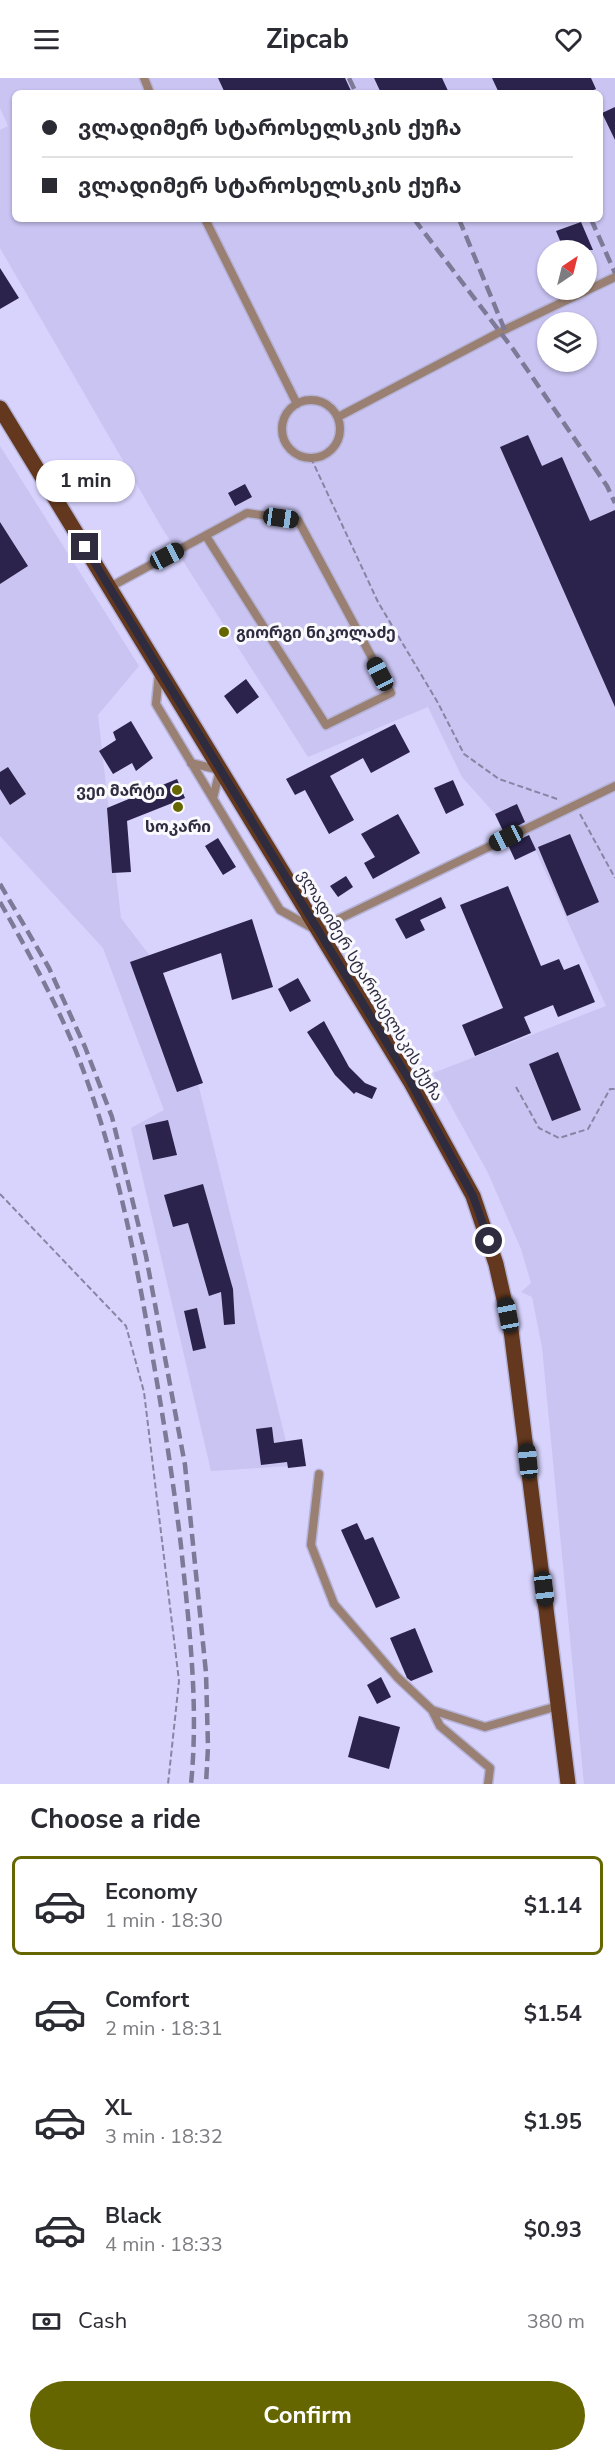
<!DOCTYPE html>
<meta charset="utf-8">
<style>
:root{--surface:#fff;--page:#f7f7f7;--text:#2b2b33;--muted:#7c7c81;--line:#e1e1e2;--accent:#660}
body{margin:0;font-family:"Nunito Sans","Noto Sans Georgian",sans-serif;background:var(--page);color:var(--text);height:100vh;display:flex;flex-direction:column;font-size:22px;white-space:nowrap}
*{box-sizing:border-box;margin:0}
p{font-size:20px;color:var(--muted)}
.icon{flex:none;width:33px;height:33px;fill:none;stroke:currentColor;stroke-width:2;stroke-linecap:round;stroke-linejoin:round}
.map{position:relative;height:1706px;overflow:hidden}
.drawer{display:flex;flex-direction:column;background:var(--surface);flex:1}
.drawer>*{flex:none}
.guide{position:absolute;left:12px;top:12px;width:591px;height:132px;border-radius:9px;box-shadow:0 2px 4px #0004;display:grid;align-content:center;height:132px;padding:0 30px;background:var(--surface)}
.needle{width:39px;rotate:35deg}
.controls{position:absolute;left:537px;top:162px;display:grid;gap:12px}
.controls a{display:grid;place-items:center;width:60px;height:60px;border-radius:50%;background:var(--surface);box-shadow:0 2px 4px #0004;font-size:30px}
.end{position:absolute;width:27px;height:27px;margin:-14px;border:8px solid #2f2c40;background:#fff;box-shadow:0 0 0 3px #fff}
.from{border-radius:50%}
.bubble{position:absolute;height:42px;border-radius:21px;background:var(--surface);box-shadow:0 2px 4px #0004;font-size:20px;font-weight:700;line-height:42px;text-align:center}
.car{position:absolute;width:18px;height:36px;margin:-18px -9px;border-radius:8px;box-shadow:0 0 4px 2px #0007;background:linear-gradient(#222 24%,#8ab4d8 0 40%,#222 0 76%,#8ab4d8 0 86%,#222 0)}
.guide b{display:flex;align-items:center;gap:21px;height:57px;font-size:22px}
.guide b+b{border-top:2px solid var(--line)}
.guide i{width:15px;height:15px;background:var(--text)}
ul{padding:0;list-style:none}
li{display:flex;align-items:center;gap:18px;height:99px;margin:0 12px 9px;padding:0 18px;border:3px solid transparent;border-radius:9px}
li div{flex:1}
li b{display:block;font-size:22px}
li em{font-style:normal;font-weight:700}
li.on{border-color:var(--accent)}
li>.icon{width:54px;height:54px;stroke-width:1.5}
h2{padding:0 30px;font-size:27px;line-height:72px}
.pay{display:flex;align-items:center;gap:15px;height:66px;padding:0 30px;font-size:22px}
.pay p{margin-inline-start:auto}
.action{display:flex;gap:12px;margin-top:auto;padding:12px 30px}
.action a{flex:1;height:69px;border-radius:36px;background:var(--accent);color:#fff;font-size:24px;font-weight:700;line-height:69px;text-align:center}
header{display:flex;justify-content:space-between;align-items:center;height:78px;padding:0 30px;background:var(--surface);font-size:27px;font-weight:700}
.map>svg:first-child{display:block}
.built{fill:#c9c4f2;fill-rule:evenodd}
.building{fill:#2b234b}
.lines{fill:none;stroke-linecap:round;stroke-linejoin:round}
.lane-casing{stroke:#b5b2d7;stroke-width:11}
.primary-casing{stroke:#b5b2d7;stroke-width:18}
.path{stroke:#8884a4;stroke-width:2;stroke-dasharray:6 3;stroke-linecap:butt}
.lane{stroke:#9a8072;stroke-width:8}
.primary{stroke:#63381e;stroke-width:15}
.rail{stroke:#7d7997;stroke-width:4.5;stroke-dasharray:12 6;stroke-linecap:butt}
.route{stroke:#2f2c40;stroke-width:8}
.poi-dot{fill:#660;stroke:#f9f9fe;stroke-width:2}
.labels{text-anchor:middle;stroke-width:6;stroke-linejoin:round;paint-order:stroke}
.poi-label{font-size:16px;font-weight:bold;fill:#2f2c40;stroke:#f9f9fe;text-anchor:start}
.street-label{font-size:16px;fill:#2f2c40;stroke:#f9f9fe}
</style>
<header><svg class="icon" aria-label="menu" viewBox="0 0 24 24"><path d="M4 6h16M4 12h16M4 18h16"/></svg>Zipcab<svg class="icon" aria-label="heart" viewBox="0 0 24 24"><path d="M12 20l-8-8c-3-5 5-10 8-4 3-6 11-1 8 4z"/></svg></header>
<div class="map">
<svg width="615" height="1706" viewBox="0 0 615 1706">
<rect width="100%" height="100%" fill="#d7d3fd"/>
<path class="built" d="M 0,0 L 615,0 L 615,1706 L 584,1706 L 542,1269 L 532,1219 L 521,1214 L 531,1205 L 521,1171 L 488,1095 L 433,995 L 606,928 L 536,773 L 515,782 L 495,736 L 462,699 L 428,629 L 308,679 L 162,450 L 0,170 L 0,52 L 8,48 L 0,30 ZM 15,15 L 600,15 L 600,141 L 15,141 ZM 548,172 L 586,172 L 586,212 L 548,212 ZM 548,244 L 586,244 L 586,284 L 548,284 Z
M 0,368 L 139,588 L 98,637 L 121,840 L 163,895 L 200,1013 L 292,1388 L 211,1393 L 131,1050 L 164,1032 L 103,870 L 0,758 Z"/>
<path class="building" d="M 218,0 L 345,0 L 352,15 L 225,15 Z
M 374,0 L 442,0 L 449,15 L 381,15 Z
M 492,0 L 591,0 L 596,11 L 587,15 L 499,15 Z
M 615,29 L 615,62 L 602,35 Z
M 581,144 L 593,172 L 564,172 L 556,153 Z
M 0,190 L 19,220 L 0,231 Z
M 528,357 L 542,388 L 562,379 L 590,443 L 615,432 L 615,629 L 500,369 Z
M 245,406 L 252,419 L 235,428 L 228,415 Z
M 0,444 L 28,488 L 0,506 Z
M 246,601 L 259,619 L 237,636 L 224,618 Z
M 131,643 L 153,680 L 136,693 L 132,685 L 113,696 L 99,673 L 116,662 L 113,654 Z
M 395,646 L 410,674 L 371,695 L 363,680 L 330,698 L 354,742 L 329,756 L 305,712 L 295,717 L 286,701 Z
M 8,689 L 26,716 L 10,727 L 0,711 L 0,694 Z
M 177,701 L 185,720 L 127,743 L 131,794 L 112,795 L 107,730 Z
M 453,702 L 464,727 L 446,736 L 434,710 Z
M 517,726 L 525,744 L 504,755 L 495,736 Z
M 398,736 L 420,775 L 373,801 L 364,785 L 375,779 L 361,756 Z
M 570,756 L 599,824 L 567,838 L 538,769 Z
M 529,757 L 536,772 L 515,782 L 508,767 Z
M 218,760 L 236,789 L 223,797 L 205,768 Z
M 346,798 L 353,809 L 338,819 L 330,808 Z
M 508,808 L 541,888 L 559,881 L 564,892 L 579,886 L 595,924 L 558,939 L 553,927 L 524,939 L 531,955 L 475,978 L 462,947 L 503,930 L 460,827 Z
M 441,819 L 446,830 L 420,842 L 425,852 L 406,861 L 395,841 Z
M 252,841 L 273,909 L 232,922 L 221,875 L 163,895 L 203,1005 L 177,1014 L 130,884 Z
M 298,900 L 311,923 L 290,934 L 278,911 Z
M 324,943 L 349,989 L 365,1005 L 377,1010 L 372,1021 L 356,1014 L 354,1016 L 335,997 L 307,954 Z
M 558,974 L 581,1032 L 552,1043 L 529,986 Z
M 168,1042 L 177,1077 L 153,1082 L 145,1047 Z
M 203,1106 L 233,1211 L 235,1246 L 224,1247 L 221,1214 L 209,1218 L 188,1145 L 173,1149 L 164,1117 Z
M 197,1230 L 206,1270 L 193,1273 L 184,1233 Z
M 272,1349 L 274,1365 L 302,1361 L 306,1388 L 288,1390 L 287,1384 L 261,1387 L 256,1351 Z
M 357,1445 L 365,1462 L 373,1459 L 400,1520 L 376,1530 L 341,1452 Z
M 415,1550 L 433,1594 L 411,1603 L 407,1600 L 390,1560 Z
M 381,1599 L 391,1619 L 377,1626 L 367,1607 Z
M 359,1638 L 400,1649 L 389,1691 L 348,1679 Z"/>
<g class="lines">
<defs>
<path id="lane" d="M 144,0 L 150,15
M 205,141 L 297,326
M282 351a29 29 0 1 1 58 0a29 29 0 1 1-58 0Z
M 338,339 L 500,254 L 615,199
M 110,509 L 247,435 L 298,442 L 391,615 L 326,647 L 206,458
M 159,595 L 156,626 L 280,832 L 316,852 L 615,708
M 191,685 L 220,692 L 213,720
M 319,1396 L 311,1467 L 334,1526 L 397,1599 L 432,1632 L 485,1649 L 558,1628
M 432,1632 L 440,1648 L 490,1690 L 488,1706"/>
<path id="primary" d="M 0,330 L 410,1003 L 473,1118 L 496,1186 L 511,1252 L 568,1706"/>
</defs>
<use href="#lane" class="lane-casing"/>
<use href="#primary" class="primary-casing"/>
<path class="path" d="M 311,380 L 378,524 L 438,625 L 464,676 L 499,701 L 560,722
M 580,736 L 615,800
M 516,1009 L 539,1050 L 559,1060 L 588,1051 L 610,1011 L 615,1011
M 0,1116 L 126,1248 L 144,1314 L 179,1603 L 168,1706"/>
<use href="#lane" class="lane"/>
<use href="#primary" class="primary"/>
<path class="rail" d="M 349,0 L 356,15
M 414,141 L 513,271 L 607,408 L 615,425
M 459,141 L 506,255
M 591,141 L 615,195
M 0,806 L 49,890 L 85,969 L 112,1039 L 146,1178 L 185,1387 L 206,1595 L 208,1669 L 206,1706
M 0,824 C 27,872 54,920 75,971 C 113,1065 133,1165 150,1264 C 162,1332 173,1400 181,1468 C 189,1548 199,1626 191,1706"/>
</g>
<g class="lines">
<path class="route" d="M 85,469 L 410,1003 L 473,1118 L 489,1163"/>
</g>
<g class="poi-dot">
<circle cx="224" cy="554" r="6"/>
<circle cx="177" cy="712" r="6"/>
<circle cx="178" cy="729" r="6"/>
</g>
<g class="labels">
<g class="poi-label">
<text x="236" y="560">გიორგი ნიკოლაძე</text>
<text x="165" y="718" text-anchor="end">ვეი მარტი</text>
<text x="178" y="754" text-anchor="middle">სოკარი</text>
</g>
<g class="street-label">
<text transform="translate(371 907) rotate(59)" y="6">ვლადიმერ სტაროსელსკის ქუჩა</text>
</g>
</g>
</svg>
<div class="controls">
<a><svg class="needle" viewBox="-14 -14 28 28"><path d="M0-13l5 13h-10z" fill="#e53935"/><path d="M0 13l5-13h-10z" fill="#7c7c81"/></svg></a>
<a><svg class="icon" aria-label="layers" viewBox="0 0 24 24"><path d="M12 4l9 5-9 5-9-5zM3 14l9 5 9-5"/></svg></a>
</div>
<i class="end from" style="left:489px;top:1163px"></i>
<i class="end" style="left:85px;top:469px"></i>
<div class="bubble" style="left:36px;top:382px;width:99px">1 min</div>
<i class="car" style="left:281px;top:440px;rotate:98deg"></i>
<i class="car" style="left:167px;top:478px;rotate:62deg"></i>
<i class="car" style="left:380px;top:596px;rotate:332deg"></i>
<i class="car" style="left:506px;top:760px;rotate:244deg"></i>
<i class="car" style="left:508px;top:1237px;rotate:349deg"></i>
<i class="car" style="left:528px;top:1383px;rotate:354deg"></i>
<i class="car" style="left:544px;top:1511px;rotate:173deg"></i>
<div class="guide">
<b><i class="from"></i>ვლადიმერ სტაროსელსკის ქუჩა</b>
<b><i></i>ვლადიმერ სტაროსელსკის ქუჩა</b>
</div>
</div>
<section class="drawer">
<h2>Choose a ride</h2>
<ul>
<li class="on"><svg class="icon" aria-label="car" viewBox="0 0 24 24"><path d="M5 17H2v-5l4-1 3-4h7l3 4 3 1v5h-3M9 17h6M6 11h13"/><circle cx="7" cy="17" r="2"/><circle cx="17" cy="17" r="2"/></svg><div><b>Economy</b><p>1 min · 18:30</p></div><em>$1.14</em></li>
<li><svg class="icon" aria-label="car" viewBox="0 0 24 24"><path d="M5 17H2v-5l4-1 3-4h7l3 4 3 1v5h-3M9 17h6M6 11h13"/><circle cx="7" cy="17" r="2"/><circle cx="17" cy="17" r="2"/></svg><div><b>Comfort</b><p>2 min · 18:31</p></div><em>$1.54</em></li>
<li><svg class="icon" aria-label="car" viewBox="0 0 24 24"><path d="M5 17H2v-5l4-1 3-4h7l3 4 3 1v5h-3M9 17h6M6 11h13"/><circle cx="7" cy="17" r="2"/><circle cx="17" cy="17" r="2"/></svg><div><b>XL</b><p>3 min · 18:32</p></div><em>$1.95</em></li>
<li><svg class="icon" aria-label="car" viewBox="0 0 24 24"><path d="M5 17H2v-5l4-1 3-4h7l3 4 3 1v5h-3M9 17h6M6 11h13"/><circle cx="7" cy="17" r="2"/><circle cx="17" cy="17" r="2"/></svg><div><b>Black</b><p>4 min · 18:33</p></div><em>$0.93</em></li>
</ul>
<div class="pay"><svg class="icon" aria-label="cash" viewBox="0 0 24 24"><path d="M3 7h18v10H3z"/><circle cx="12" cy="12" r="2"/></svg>Cash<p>380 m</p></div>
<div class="action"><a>Confirm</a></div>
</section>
